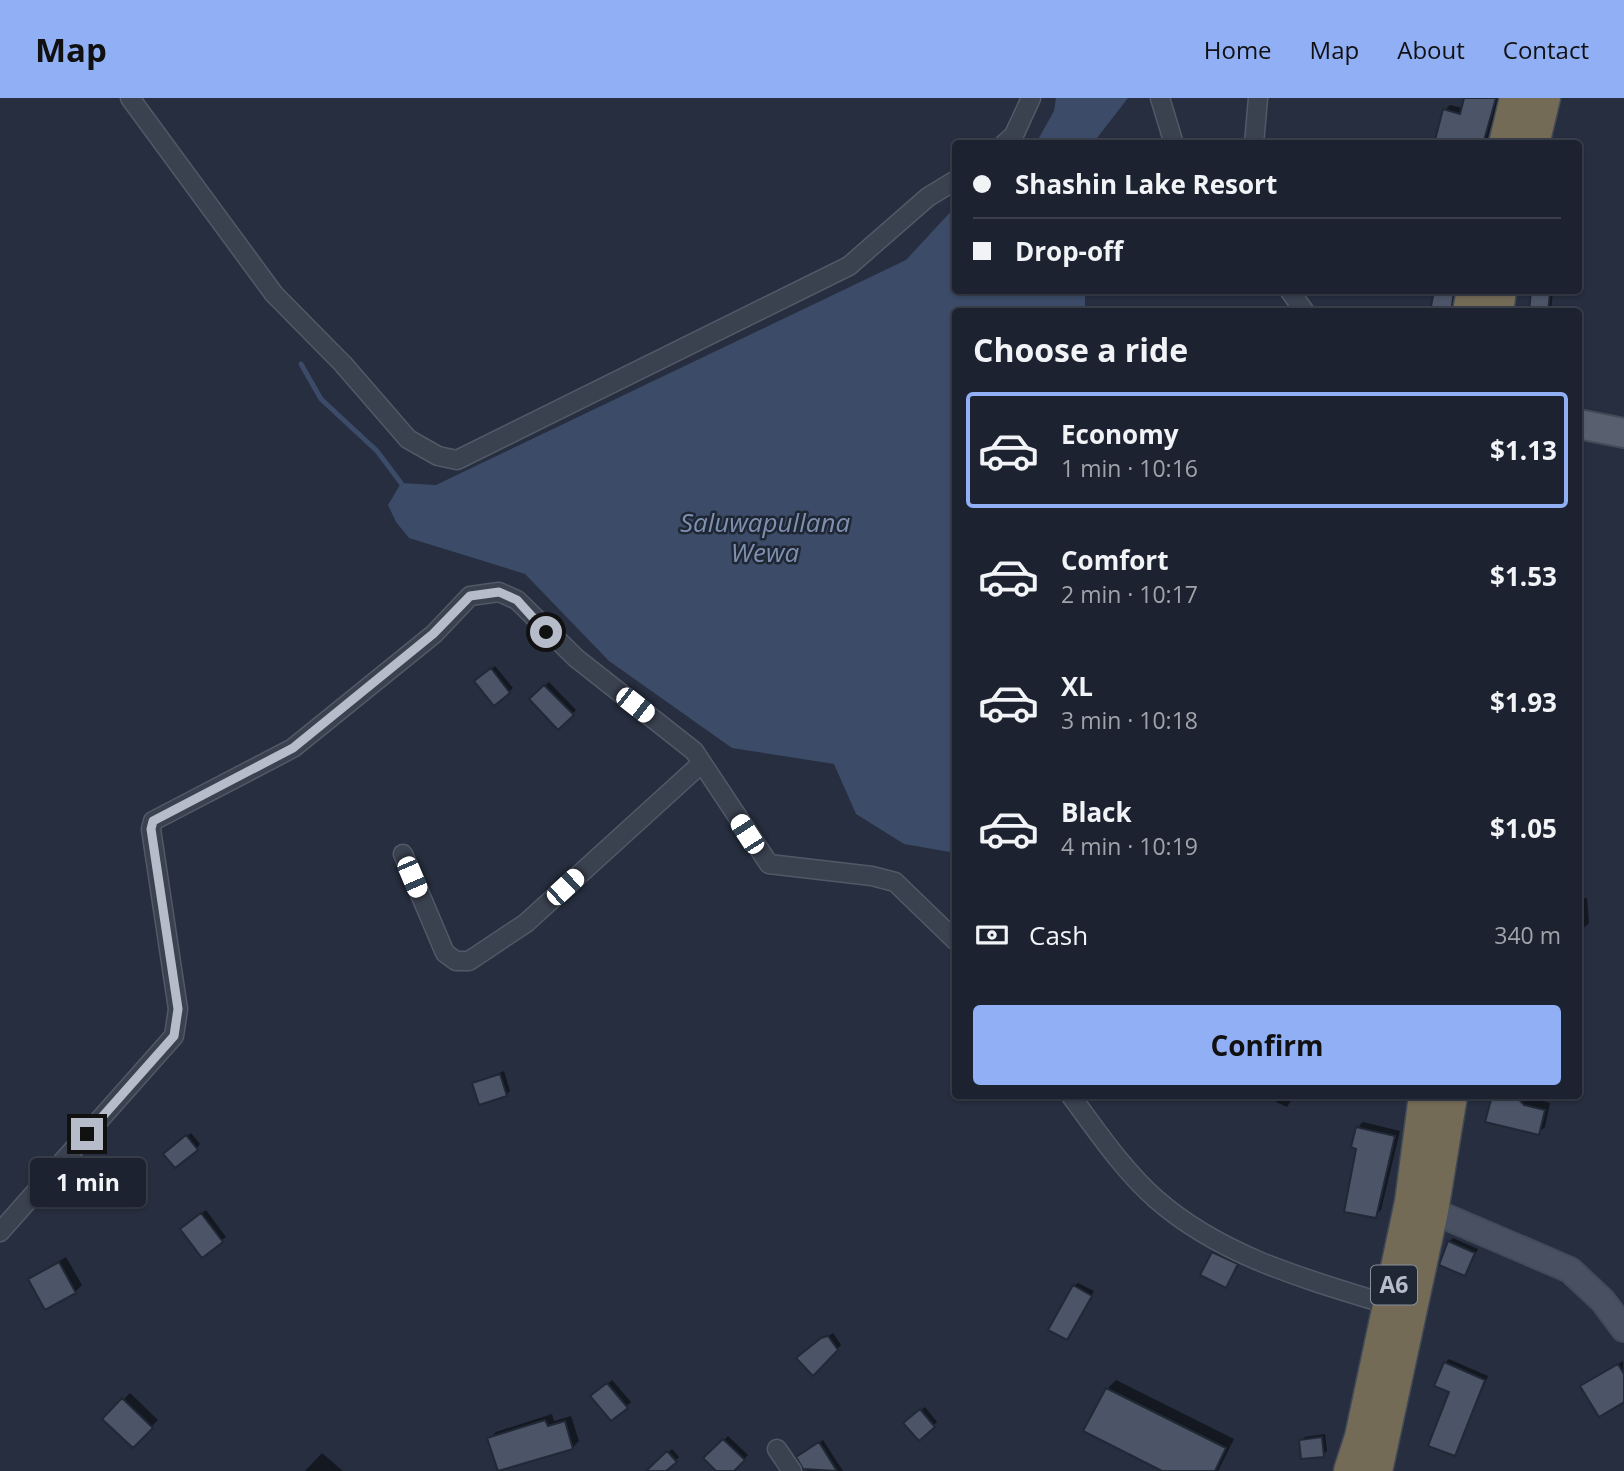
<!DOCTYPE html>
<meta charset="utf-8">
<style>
:root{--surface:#1c222f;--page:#292f3b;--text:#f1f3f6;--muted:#a0a4aa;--line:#3a3f4b;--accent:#90aff5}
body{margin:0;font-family:"Open Sans",sans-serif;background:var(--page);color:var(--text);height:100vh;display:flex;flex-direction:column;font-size:26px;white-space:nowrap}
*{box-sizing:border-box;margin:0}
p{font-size:23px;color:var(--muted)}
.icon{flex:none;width:38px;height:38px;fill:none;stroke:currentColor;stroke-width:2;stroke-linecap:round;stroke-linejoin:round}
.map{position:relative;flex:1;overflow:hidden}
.sheet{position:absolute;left:952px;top:210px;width:630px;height:791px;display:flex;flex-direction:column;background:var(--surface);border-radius:7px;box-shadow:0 2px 5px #0004,0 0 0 2px var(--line)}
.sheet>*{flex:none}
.guide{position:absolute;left:952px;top:42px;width:630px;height:154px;border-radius:7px;box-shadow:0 2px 5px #0004,0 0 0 2px var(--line);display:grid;align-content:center;height:154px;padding:0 21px;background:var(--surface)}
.end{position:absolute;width:32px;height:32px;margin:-16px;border:9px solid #b6bcc9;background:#111;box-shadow:0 0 0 4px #111}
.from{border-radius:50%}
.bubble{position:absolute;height:49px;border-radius:7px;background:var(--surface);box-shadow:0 2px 5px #0004,0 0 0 2px var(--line);font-size:23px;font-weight:700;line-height:49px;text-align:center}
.car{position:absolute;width:21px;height:42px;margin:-21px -10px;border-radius:9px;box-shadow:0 0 5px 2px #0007;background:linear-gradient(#fff 24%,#345 0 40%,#fff 0 76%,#345 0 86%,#fff 0)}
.guide b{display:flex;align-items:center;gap:24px;height:66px;font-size:26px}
.guide b+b{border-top:2px solid var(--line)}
.guide i{width:18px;height:18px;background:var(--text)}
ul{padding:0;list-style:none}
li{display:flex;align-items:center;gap:21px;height:116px;margin:0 14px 10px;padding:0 7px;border:4px solid transparent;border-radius:7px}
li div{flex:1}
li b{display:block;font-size:26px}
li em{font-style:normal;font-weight:700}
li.active{border-color:var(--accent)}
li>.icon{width:63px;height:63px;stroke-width:1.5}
h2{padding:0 21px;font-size:32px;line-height:84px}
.pay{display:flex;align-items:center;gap:18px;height:77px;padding:0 21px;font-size:26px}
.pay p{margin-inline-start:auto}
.cta{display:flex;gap:14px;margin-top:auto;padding:14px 21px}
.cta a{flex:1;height:80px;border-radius:7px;background:var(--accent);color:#111;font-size:28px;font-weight:700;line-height:80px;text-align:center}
header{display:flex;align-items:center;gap:42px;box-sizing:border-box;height:98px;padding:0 35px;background:var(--accent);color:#111}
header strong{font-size:33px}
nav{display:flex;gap:38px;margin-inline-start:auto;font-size:24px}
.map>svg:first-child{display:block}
.water{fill:#3c4b67}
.shadow{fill:#0007}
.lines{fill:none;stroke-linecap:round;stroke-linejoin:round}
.stream{stroke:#3c4b67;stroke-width:5}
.building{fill:#4c5568;stroke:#212836;stroke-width:2}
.street-casing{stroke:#525966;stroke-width:21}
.secondary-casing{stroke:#434a58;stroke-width:28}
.primary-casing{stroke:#434a58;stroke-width:32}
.highway-casing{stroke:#424956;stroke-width:35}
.street{stroke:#3a414f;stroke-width:18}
.secondary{stroke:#485062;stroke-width:24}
.primary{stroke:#58606f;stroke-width:28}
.highway{stroke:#746b57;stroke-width:32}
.route{stroke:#b6bcc9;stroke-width:9}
.labels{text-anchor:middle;stroke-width:5;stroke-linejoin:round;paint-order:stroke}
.shield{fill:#1f2634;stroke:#898f9c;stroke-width:2}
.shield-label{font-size:23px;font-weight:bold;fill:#b6bcc9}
.water-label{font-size:26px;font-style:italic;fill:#7e8fb0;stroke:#1f2634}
</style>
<header>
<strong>Map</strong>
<nav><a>Home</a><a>Map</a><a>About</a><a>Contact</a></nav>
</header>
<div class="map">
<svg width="1624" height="1373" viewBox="0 0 1624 1373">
<rect width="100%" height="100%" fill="#262e3f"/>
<path class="water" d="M 1056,0 L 1128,0 L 1097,40 L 1097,45 L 1036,45 L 1054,13 Z
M 955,109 L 956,192 L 1085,193 L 1085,213 L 956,214 L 956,748 L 950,754 L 904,746 L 856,716 L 834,666 L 732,650 L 609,563 L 525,476 L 409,440 L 396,424 L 388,407 L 401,385 L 436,387 L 906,162 Z"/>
<path class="shadow" d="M 1466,0 L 1499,0 L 1486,46 L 1437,46 L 1445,12 L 1450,7 L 1463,10 Z
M 1436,192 L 1458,192 L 1456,214 L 1432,214 Z
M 1534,192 L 1553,192 L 1551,214 L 1531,214 Z
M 495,568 L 513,590 L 509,594 L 480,580 Z
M 549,584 L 576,612 L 558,629 L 531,601 Z
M 1578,800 L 1587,800 L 1589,825 L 1585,829 L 1578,830 Z
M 504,973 L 510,993 L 506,997 L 474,985 Z
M 1280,998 L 1294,998 L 1287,1009 L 1276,1004 Z
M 1493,998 L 1528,998 L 1550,1005 L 1545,1029 L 1538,1035 L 1487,1023 Z
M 1363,1024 L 1400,1033 L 1381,1112 L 1375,1118 L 1358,1050 L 1357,1030 Z
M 191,1035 L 200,1046 L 197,1050 L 169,1052 Z
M 206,1112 L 226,1139 L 202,1157 L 186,1127 Z
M 1453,1140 L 1478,1151 L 1465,1176 L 1449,1144 Z
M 1218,1151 L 1240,1162 L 1226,1187 L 1203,1176 Z
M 66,1159 L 82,1187 L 75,1194 L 30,1181 Z
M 1078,1185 L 1094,1193 L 1067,1240 L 1074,1188 Z
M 833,1235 L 841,1247 L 813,1276 L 802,1256 Z
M 1449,1261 L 1488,1278 L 1455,1356 L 1452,1294 L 1445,1265 Z
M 1623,1263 L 1624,1302 L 1586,1285 Z
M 612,1282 L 631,1304 L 611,1321 L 597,1295 Z
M 1116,1282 L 1234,1341 L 1218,1373 L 1166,1373 L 1107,1291 Z
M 130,1295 L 158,1322 L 133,1348 L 105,1321 Z
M 925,1309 L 937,1324 L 919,1340 L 906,1325 Z
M 552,1316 L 554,1323 L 571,1318 L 579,1343 L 573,1349 L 499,1371 L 489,1341 L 496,1334 Z
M 1325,1336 L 1327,1353 L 1323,1357 L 1301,1343 L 1305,1339 Z
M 728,1338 L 748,1357 L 732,1373 L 718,1373 L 705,1360 Z
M 823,1342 L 843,1373 L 807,1373 L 798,1359 Z
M 672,1351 L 679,1359 L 664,1373 L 657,1373 L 653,1369 Z
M 322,1355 L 343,1373 L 305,1373 Z"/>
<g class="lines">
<path class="stream" d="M 301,266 L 321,301 L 377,353 L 401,385"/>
</g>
<path class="building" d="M 1464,0 L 1496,0 L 1483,46 L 1434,46 L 1443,11 L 1460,16 Z
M 1434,192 L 1454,194 L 1451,214 L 1430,214 Z
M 1531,193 L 1550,195 L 1548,214 L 1529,214 Z
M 491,570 L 510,595 L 494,608 L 474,583 Z
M 544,587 L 574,617 L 558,632 L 529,601 Z
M 500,976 L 507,998 L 479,1007 L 472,985 Z
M 1492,998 L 1516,998 L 1524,1007 L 1545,1012 L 1539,1037 L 1485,1024 Z
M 1356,1029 L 1395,1038 L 1376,1120 L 1344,1114 L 1356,1051 L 1351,1049 Z
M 186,1037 L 198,1052 L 175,1070 L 163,1056 Z
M 201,1115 L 223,1144 L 202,1160 L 180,1131 Z
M 1448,1143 L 1475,1155 L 1465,1178 L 1439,1167 Z
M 1212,1154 L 1238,1166 L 1226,1190 L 1200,1177 Z
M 59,1164 L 76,1195 L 45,1212 L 28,1181 Z
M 1073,1187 L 1092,1198 L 1067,1242 L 1048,1232 Z
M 828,1238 L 838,1252 L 813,1278 L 796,1260 L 821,1240 Z
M 1444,1264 L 1485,1282 L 1455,1358 L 1428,1348 L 1449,1294 L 1434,1288 Z
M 1618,1266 L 1624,1276 L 1624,1304 L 1599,1319 L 1580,1288 Z
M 607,1285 L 628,1310 L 611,1323 L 590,1298 Z
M 1106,1290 L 1226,1350 L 1215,1373 L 1162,1373 L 1083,1333 Z
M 122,1300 L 153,1330 L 133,1350 L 102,1321 Z
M 920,1311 L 935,1329 L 919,1343 L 903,1325 Z
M 545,1322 L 548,1328 L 565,1323 L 573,1351 L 498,1373 L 487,1340 Z
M 1322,1339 L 1324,1359 L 1301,1361 L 1299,1342 Z
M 723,1341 L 745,1362 L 734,1373 L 716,1373 L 703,1360 Z
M 819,1344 L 837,1373 L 803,1371 L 796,1359 Z
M 667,1353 L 677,1364 L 666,1373 L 646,1373 Z"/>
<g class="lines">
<defs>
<path id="street" d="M 130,0 L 274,196 L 343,266 L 408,341 L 438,358 L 457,362 L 849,168 L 928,99 L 956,82
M 1160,0 L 1174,46
M 1004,46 L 1014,37 L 1031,0
M 1254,46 L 1258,0
M 1289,192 L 1305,214
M 403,756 L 445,855 L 456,863 L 469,863 L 526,825 L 702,665
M 1071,998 C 1097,1033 1123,1072 1156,1101 C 1222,1159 1308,1182 1390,1207
M 0,1134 L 174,938 L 178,911 L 151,731 L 153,723 L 293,650 L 434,536 L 470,498 L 499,494 L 517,502 L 576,560 L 694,653 L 769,766 L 872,778 L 895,784 L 956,843
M 777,1351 L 792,1373"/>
<path id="secondary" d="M 1416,1106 L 1570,1172 L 1603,1203 L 1624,1231"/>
<path id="primary" d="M 1578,326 L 1624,335"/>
<path id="highway" d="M 1505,46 L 1516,0
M 1533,46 L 1544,0
M 1469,214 L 1473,192
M 1497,214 L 1500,192
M 1350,1373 L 1361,1339 L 1411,1104 L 1425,998
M 1376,1373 L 1432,1113 L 1451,998"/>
</defs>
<use href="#street" class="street-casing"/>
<use href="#secondary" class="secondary-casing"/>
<use href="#primary" class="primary-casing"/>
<use href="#highway" class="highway-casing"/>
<use href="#street" class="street"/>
<use href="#secondary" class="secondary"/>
<use href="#primary" class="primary"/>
<use href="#highway" class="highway"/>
</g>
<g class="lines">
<path class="route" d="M 87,1036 L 174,938 L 178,911 L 151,731 L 153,723 L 293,650 L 433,536 L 470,498 L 499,494 L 517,502 L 546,534"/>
</g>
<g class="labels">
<rect class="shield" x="1371" y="1167.5" width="46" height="39" rx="5"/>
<g class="shield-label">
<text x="1394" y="1195">A6</text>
</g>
<g class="water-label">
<text x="765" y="434">Saluwapullana<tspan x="765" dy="30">Wewa</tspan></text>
</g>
</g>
</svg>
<i class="end from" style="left:546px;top:534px"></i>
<i class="end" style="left:87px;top:1036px"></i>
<div class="bubble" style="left:30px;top:1060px;width:116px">1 min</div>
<i class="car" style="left:635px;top:607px;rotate:128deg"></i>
<i class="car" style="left:747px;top:736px;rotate:327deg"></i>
<i class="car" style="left:412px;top:779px;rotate:157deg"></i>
<i class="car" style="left:565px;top:789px;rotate:47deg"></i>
<div class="guide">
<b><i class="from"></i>Shashin Lake Resort</b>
<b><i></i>Drop-off</b>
</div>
<section class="sheet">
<h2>Choose a ride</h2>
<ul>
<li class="active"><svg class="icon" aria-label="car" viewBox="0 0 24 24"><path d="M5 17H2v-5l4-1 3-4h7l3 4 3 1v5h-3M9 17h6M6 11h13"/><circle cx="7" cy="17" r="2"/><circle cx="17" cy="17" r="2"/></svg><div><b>Economy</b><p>1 min · 10:16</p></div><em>$1.13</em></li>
<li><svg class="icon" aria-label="car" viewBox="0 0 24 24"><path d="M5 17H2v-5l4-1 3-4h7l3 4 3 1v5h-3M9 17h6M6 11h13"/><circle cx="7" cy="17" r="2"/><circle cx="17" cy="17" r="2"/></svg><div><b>Comfort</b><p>2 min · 10:17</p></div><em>$1.53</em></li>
<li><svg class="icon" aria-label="car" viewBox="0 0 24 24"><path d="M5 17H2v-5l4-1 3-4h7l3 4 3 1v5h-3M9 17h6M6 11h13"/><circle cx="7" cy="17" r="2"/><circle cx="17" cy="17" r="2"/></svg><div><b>XL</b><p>3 min · 10:18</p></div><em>$1.93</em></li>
<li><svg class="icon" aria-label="car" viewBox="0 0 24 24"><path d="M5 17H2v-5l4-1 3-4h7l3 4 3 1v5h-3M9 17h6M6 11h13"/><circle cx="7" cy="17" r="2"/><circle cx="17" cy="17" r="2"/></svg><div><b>Black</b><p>4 min · 10:19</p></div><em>$1.05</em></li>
</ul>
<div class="pay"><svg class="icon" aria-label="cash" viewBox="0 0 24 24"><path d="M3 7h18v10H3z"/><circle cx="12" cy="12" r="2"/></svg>Cash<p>340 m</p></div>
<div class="cta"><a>Confirm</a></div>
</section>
</div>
